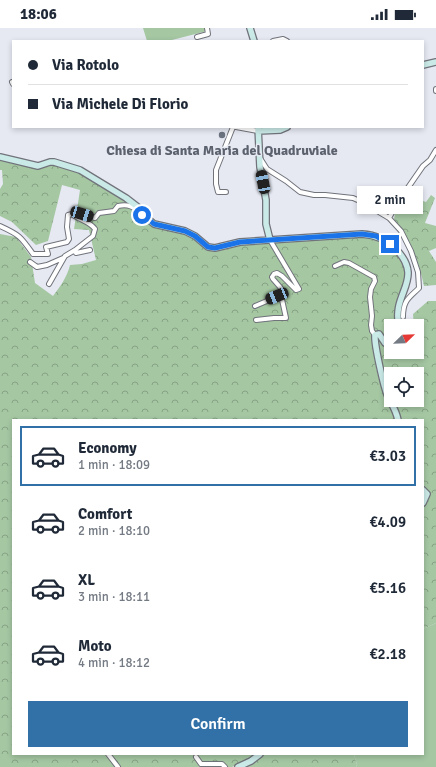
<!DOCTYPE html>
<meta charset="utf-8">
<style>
:root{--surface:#fff;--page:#f2f2f3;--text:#1f2937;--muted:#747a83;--line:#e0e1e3;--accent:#3271a7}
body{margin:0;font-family:Signika,sans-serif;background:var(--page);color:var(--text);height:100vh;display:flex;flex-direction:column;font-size:15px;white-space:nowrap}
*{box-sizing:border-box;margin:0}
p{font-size:13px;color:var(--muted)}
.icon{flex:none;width:22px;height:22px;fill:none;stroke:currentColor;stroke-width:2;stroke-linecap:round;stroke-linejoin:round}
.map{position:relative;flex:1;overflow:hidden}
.side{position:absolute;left:12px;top:391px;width:412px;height:336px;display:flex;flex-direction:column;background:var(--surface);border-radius:0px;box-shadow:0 2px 6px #0003}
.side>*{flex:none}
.top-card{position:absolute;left:12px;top:12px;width:412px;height:88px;border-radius:0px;box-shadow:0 2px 6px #0003;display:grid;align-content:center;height:88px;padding:0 16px;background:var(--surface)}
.needle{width:26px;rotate:67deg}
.fabs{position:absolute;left:384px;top:291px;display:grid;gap:8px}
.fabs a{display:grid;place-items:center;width:40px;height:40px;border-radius:0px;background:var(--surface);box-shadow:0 2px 6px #0003;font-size:20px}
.end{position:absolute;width:18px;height:18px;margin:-9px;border:5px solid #1a73e8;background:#fff;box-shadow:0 0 0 2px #fff}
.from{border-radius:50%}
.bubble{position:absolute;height:28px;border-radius:0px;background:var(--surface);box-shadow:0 2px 6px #0003;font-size:13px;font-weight:600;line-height:28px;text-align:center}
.car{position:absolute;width:12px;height:24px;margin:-12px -6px;border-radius:5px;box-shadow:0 0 3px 1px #0007;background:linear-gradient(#222 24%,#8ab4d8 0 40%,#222 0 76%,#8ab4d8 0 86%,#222 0)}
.top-card b{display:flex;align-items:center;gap:14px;height:38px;font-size:15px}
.top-card b+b{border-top:1px solid var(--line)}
.top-card i{width:10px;height:10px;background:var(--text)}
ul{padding:7px 0 0;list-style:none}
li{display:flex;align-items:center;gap:12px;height:60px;margin:0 8px 6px;padding:0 8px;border:2px solid transparent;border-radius:0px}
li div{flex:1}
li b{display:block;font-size:15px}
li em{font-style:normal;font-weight:600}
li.current{border-color:var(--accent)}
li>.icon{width:36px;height:36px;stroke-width:1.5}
.primary-button{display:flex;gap:8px;margin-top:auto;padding:8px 16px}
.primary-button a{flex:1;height:46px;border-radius:0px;background:var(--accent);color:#fff;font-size:16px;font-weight:600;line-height:46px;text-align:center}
.status{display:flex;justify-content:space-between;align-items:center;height:28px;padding:0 20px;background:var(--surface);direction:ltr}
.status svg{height:11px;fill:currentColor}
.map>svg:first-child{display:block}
.grass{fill:#a5c7a2}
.forest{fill:url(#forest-crowns)}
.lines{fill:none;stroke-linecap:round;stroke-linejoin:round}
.street-casing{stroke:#71737b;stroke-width:6}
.secondary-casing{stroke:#71737b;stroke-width:8}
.street{stroke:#fff;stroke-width:4}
.secondary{stroke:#caeae7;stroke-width:5.5}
.route{stroke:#1a73e8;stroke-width:5}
.worship-dot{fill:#6b7280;stroke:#e6e9f2;stroke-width:1.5}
.labels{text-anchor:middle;stroke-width:3;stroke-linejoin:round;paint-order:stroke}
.worship-label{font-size:14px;font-weight:bold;fill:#5b616d;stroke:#e6e9f2}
</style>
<div class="status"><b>18:06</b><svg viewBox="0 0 49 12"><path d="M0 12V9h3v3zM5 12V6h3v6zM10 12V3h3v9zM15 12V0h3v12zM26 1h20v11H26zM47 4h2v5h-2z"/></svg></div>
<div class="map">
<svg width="436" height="739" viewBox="0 0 436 739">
<defs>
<pattern id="forest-crowns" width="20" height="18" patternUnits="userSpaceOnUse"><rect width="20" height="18" fill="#a5c7a2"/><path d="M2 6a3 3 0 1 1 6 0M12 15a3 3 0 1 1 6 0" fill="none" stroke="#87a385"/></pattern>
</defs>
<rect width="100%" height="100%" fill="#e6e9f2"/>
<path class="grass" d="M 143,0 L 206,0 L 207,3 L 168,13 L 147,13 Z
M 436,595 L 436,739 L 356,739 L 357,737 L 354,726 L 423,726 L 423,601 Z"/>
<path class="forest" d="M 0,132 L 38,141 L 54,137 L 79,145 L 124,173 L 137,182 L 145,193 L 152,198 L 184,206 L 193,211 L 207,222 L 215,223 L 240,217 L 270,214 L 362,209 C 375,210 386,214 395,224 C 397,227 401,231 403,234 C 410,247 401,260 397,273 C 395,282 395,289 396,298 L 391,298 L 391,317 L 380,304 L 375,303 L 372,308 C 373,325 377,348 383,363 C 387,374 393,381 395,392 L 13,392 L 13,726 L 256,726 C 249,731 240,735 232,739 L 0,739 L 0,206 L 16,209 L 31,229 L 35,255 L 53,268 C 60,259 67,249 70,237 L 82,236 L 96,232 L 89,202 L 74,201 L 80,162 L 62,157 L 48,213 L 36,217 L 12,194 L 0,188 L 0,161 L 3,156 L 2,142 L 0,142 Z
M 431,167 L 435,170 L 425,195 L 436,198 L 436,220 L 429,223 L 436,234 L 436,257 L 424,258 C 418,228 409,216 394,191 L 395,186 L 412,169 L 426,174 Z
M 428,273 L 436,273 L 436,595 L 423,601 L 423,479 L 428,469 L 429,465 L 423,457 L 423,392 L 400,392 L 397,378 L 393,372 L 417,372 L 417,346 L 391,346 L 391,369 L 386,356 L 377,310 C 389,315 387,327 407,328 L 412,324 L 417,324 L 417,298 L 414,298 L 413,286 Z
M 266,726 L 354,726 L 357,737 L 356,739 L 241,739 L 253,734 Z"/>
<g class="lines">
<defs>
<path id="street" d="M 197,9 L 208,6 L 207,0
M 273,13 L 283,11 L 287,13
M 12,54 L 13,56
M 436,61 L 436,63
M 236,99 L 258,103
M 260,130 L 267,141 L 286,153 L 300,164 L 314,167 L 325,167 L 353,170 L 362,174 L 389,190 L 401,203 L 411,223 L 418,244 L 419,260 C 409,270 403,272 403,289
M 226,164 L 218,164 L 216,156 L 216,142 L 233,99
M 389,190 L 398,174 L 423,138 L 430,132 L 436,122
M 0,198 C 20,207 21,209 33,226 L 48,226 L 46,219 L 67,214 L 69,211 L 67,199 L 68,187 L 72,186
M 90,222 L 76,225 L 75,222 L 93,208 L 95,201 C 89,193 79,192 72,186 L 75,184 L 95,190 L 99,185 L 114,183 L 118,178 C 128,176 133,178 141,186
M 30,234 L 37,239 L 47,237 L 63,230
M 335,238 L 344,234 L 349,235 L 374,249 L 375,253 L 371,261 L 370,269 L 372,288 L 371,297 L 372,303 L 375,307
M 49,256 L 65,228 L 75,222
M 255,278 L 281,267
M 256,292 L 274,290 L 286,290 L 281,267 L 283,264 L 280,259 L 273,251 L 272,249 L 274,246 L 277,245 L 282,248 L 296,262 L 299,261 L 270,212
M 403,297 L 403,298
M 108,726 L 118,739
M 196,729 L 201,736 L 222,736 L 225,739"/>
<path id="secondary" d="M 250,0 L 254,13
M 423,37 L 436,34
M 258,99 L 260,139 L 266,172 L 266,196 L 270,212
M 258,103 L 280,102 L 287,99
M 0,129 L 38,138 L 50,134 L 54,134 L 80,142 L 126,170 L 139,180 L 147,190 L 154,196 L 185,203 L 195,208 L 208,219 L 215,220 L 240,214 L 362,206 C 375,207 386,211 395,220 C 426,252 391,264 399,298
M 391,320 L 385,315 L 379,306 L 375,307 C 374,316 384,360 388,369 C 392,377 396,382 398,392
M 402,324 L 406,324
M 423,462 L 427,466 L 423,475
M 238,739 L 251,733 L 260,726"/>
</defs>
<use href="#street" class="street-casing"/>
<use href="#secondary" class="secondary-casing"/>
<use href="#street" class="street"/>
<use href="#secondary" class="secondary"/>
</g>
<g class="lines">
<path class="route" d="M 142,187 L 145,188 L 154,196 L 185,203 L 195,208 L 208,219 L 215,220 L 240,214 L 362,206 L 376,208 L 390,216"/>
</g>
<circle class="worship-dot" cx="222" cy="107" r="4"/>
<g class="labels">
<g class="worship-label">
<text x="222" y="127">Chiesa di Santa Maria del Quadruviale</text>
</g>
</g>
</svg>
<div class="fabs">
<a><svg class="needle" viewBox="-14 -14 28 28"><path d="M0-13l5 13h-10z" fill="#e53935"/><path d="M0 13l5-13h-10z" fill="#747a83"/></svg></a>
<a><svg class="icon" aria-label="locate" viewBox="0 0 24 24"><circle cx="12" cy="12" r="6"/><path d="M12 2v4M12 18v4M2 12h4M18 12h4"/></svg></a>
</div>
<i class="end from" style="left:142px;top:187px"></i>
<i class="end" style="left:390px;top:216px"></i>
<div class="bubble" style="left:357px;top:158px;width:66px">2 min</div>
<i class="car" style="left:263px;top:154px;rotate:349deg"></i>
<i class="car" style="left:82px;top:186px;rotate:107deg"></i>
<i class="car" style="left:277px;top:268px;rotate:248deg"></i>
<div class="top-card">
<b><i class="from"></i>Via Rotolo</b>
<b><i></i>Via Michele Di Florio</b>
</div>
<section class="side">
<ul>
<li class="current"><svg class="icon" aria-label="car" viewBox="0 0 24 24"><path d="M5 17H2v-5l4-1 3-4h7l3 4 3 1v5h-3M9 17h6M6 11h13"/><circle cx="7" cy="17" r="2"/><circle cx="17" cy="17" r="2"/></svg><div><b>Economy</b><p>1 min · 18:09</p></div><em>€3.03</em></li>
<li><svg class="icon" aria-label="car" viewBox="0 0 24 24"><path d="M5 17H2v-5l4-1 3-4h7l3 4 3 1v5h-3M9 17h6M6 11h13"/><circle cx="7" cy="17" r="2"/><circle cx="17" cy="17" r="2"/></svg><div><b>Comfort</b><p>2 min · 18:10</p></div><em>€4.09</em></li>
<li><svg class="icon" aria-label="car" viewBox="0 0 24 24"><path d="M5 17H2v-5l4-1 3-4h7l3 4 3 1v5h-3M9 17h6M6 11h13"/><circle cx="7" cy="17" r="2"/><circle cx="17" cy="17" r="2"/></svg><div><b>XL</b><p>3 min · 18:11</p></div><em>€5.16</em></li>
<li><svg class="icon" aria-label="car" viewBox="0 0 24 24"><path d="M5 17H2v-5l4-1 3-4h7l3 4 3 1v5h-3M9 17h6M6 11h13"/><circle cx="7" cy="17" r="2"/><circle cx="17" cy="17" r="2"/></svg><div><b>Moto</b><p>4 min · 18:12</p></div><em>€2.18</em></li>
</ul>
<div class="primary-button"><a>Confirm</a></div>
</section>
</div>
